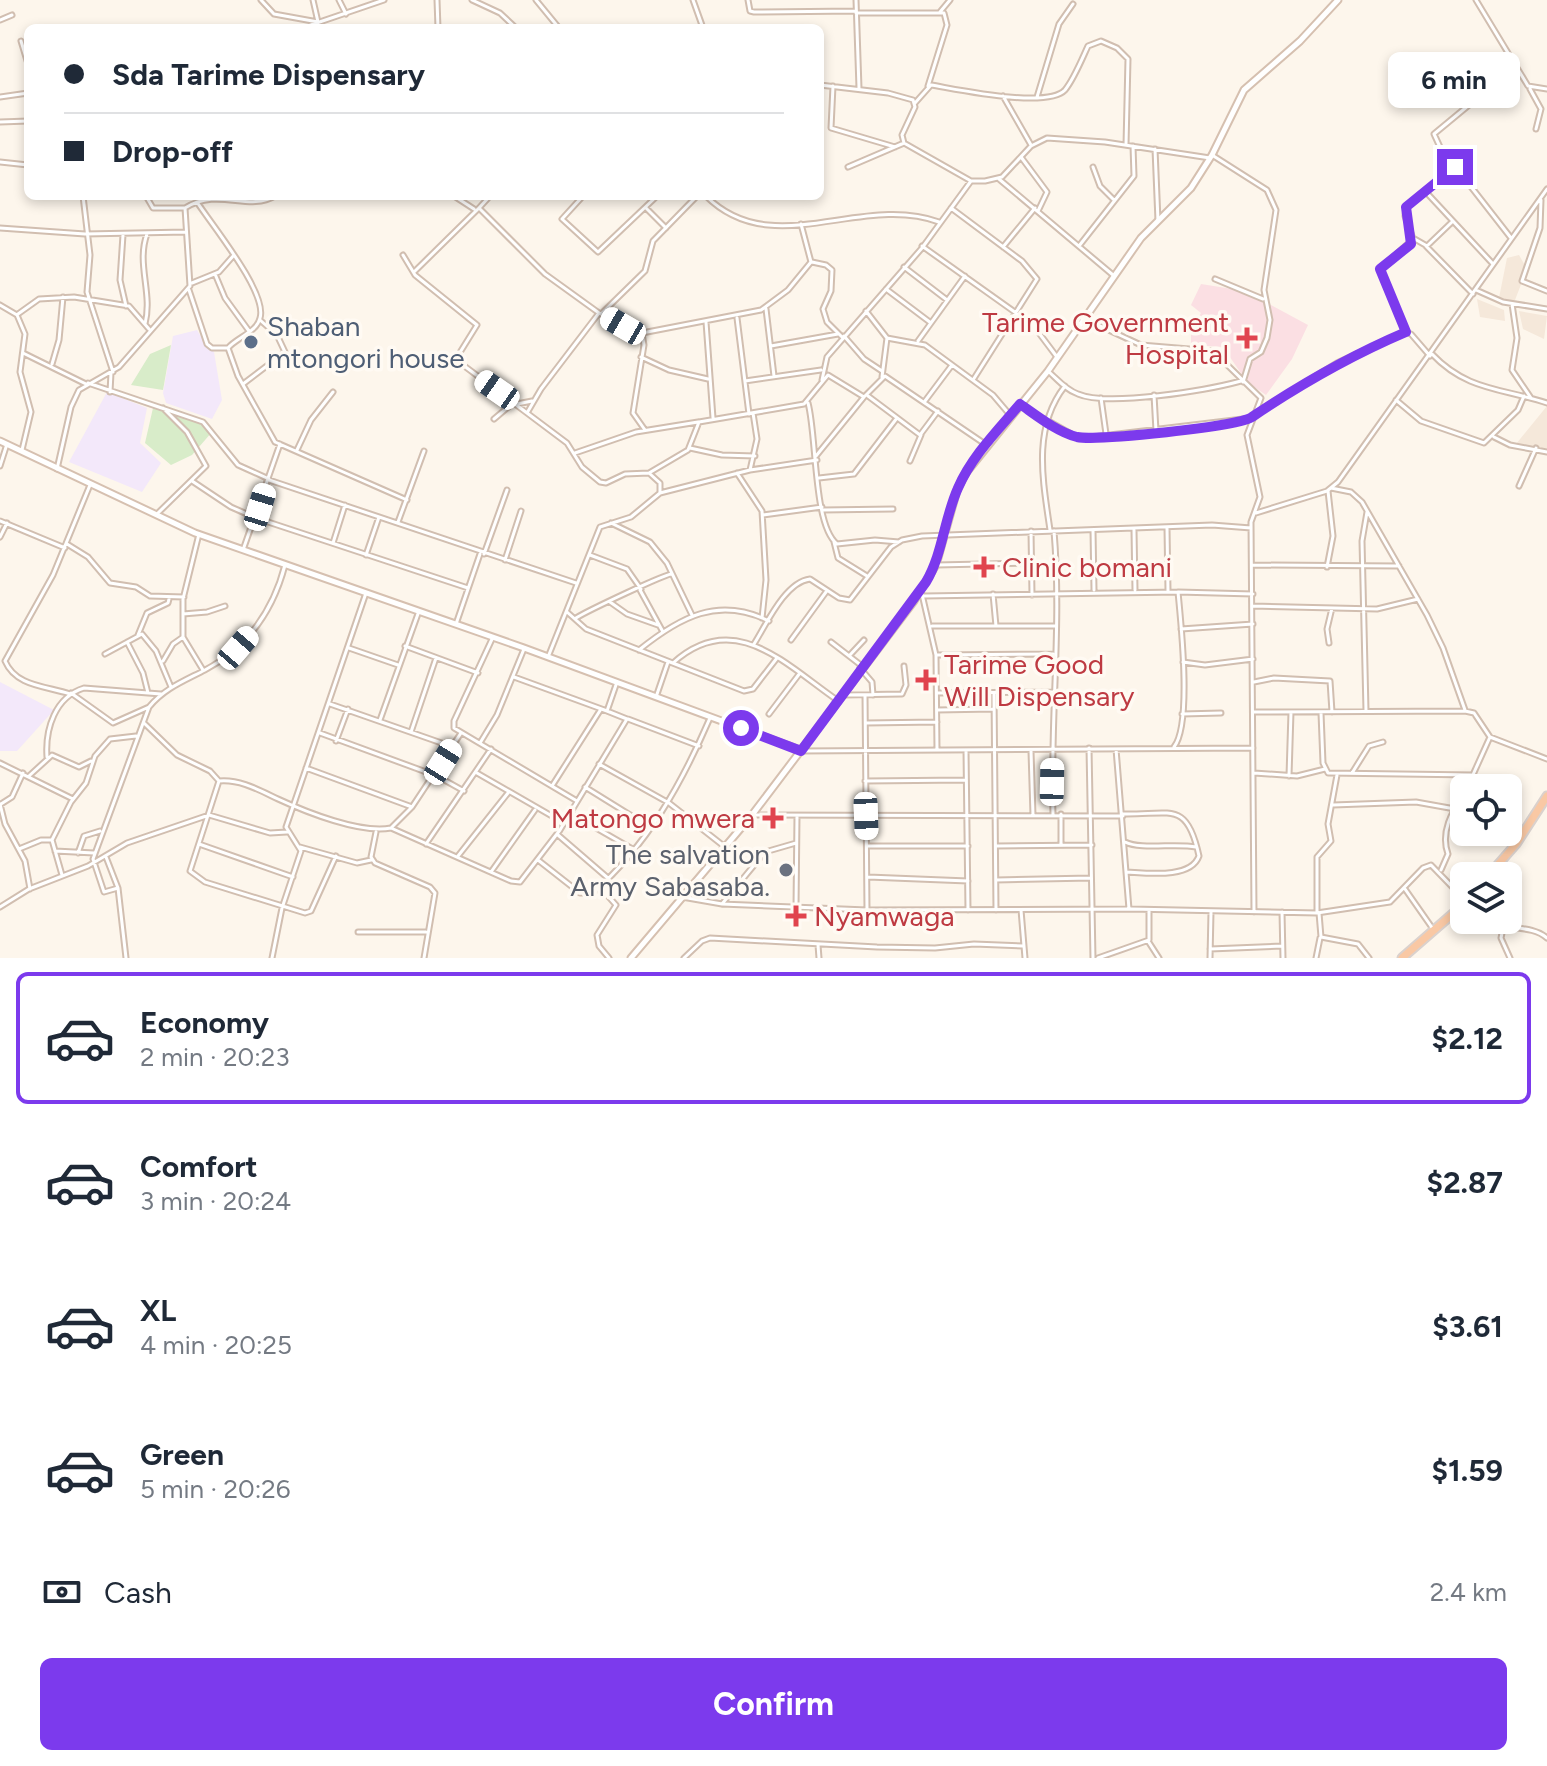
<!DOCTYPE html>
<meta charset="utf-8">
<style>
:root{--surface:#fff;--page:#f2f2f3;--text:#1f2937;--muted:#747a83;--line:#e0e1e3;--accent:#7c3aed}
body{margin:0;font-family:Figtree,sans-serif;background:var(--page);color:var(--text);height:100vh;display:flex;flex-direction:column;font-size:30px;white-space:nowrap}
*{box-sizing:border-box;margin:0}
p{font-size:26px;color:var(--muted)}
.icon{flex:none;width:44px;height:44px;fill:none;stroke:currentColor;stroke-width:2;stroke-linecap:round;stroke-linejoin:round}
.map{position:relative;height:958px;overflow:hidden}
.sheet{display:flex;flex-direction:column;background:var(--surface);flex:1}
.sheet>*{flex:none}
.hud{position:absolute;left:24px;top:24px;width:800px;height:176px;border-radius:12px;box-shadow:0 4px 12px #0003;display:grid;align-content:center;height:176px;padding:0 40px;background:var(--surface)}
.tools{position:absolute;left:1450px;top:774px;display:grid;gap:16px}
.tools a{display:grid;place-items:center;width:72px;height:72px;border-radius:12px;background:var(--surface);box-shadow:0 4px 12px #0003;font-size:40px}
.end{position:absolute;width:36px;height:36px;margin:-18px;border:10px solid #7c3aed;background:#fff;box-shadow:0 0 0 4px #fff}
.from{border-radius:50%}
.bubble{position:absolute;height:56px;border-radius:12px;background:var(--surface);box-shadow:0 4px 12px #0003;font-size:26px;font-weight:700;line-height:56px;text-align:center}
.car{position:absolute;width:24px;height:48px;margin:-24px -12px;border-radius:10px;box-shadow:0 0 6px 2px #0007;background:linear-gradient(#fff 24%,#345 0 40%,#fff 0 76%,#345 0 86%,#fff 0)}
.hud b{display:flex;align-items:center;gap:28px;height:76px;font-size:30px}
.hud b+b{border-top:2px solid var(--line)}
.hud i{width:20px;height:20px;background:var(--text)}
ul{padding:14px 0 0;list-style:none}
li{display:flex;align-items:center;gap:24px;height:132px;margin:0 16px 12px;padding:0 24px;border:4px solid transparent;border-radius:12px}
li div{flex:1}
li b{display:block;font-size:30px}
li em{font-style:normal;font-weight:700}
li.on{border-color:var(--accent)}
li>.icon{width:72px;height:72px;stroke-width:1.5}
.pay{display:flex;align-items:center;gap:20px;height:88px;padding:0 40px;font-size:30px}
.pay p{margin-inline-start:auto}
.cta{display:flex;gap:16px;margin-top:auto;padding:16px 40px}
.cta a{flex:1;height:92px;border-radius:12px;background:var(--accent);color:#fff;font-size:32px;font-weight:700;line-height:92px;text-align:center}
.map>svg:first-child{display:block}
.residential{fill:#f5e8da}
.education{fill:#f3e8fa}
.medical{fill:#fbdfe3}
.green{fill:#d8ecc9}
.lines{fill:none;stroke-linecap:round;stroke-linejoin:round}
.minor-casing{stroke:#d1beb0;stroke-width:7}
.secondary-casing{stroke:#d6c0b0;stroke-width:9}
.trunk-casing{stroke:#dad1cd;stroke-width:11}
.minor{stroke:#fff;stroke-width:3}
.secondary{stroke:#fff;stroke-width:5}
.trunk{stroke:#f9c8a4;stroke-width:7}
.route{stroke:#7c3aed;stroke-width:10}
.health-dot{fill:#e0444e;stroke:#fffaf3;stroke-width:3}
.service-dot{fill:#5c6f8a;stroke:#fffaf3;stroke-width:3}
.worship-dot{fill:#6b7280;stroke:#fffaf3;stroke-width:3}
.labels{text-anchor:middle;stroke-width:7;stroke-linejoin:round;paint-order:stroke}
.health-label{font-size:28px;fill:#be3a42;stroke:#fffaf3;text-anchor:start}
.service-label{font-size:28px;fill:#4e5e75;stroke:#fffaf3;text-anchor:start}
.worship-label{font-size:28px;fill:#5b616d;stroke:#fffaf3;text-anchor:end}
</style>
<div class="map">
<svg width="1547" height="958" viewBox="0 0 1547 958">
<rect width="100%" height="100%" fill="#fdf6ec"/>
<path class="residential" d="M 1519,255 L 1527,269 L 1515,300 L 1498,303 L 1507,258 Z
M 1477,299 L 1504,310 L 1505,321 L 1480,317 Z
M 1519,311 L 1547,316 L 1544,339 L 1523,329 Z
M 1547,406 L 1547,451 L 1516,444 Z"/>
<path class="education" d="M 197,330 L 207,347 L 214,352 L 222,400 L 212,419 L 166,403 L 163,393 L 173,336 Z
M 107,392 L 147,408 L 140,443 L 161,463 L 142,492 L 69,462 Z
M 0,682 L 54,710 L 17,751 L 0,751 Z"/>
<path class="medical" d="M 1201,284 L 1245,291 L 1308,325 L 1292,359 L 1266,395 L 1247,382 L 1223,347 L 1191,345 L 1191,330 L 1201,313 L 1191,305 Z"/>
<path class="green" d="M 171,345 L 163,390 L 131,385 L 150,354 Z
M 153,408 L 194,420 L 212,432 L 192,455 L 171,465 L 145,443 Z"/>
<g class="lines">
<defs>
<path id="minor" d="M 261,0 L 274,14 L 318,22
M 313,0 L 318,22
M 339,0 L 346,14
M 437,0 L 438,28
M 472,0 L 500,13 L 516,28
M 536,0 L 559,28
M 693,0 L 703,28
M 748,0 L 750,11 L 754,12 L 856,11
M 856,0 L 859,88
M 1476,0 L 1528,86 L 1547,89
M 940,12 L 950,0
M 856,13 L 944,13 L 947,25 L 928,86
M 0,20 L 12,15
M 302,28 L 384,0
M 21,41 L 28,64
M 820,85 L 888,93 L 913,100 L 915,107 L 902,135 L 904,143 L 971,181 L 985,181 L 1002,177 L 1031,146 L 1047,138 L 1105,142 L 1210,158
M 833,86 L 831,128 L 895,147
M 1530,89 L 1541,109 L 1536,129
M 1003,96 L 1031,145
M 0,97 L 28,93
M 1037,97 L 1059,24 L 1073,4
M 915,103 L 931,85 C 956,89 1047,109 1065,90 C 1074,79 1082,59 1088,46 L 1101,41 L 1117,48 L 1128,59 L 1126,145
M 0,122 L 28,121
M 1155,149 L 1158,221
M 1212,155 L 1267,190 L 1276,210 L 1264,290 L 1270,320 L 1267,338 L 1261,352 L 1250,359 L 1243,382
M 1021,157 L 1047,192 L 1038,211
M 0,162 L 28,165
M 848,167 L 904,143
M 1093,167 L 1100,186 L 1114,200
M 999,179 L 1113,275
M 1425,191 L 1493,264
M 83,196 L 90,255 L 87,292 L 113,372
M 454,196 L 474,209
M 583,196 L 562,219 L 598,252 L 657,196
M 706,196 C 772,262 861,193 939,222
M 1541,200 L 1540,228 L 1522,281 L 1547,291
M 197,202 C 211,224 268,293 260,318 C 257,332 236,338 228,348 L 238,376 L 275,442 L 407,500
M 185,208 C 219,187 248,212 275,196
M 479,208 L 490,196
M 646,208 L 666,228
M 951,208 L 1022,261 L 1037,279 L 973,380
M 0,228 L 85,234 L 186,232
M 123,235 L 120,280 L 126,306
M 1413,238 L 1427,246 L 1452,222
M 1511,238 L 1440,147 L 1434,134 L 1515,67
M 922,246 L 1033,325 L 1057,357
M 1079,246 L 1134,176 L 1133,146
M 1426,246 L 1473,294
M 1003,247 L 1035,208
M 403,255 L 415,275 L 477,325 L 459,354 L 459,362 L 567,443 L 582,467 L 600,482 L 606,483 L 625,474 L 649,473
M 812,262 L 826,265 L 832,270 L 831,291 L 823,309 L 827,322 L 843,338
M 904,267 L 947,300
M 414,272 L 479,208 L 545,274 L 599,313 L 642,333 L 761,310 L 788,290 L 811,262 L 801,224
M 215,274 L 225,298 L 249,331
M 1215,279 L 1263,299
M 192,283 L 219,272 L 234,255
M 886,289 L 931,323
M 189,290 L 207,344 L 212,348 L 228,348
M 1476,290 L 1503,302 L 1547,309
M 1512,304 L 1517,338 L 1512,370 L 1531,398
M 0,305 L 17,315 L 25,334 L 20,372 L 31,412 L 22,450
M 766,309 L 774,376
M 866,311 L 887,338 L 882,377
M 18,314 L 39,299 L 74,297 L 129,306 L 149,329
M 601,314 L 645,271 L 653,241 L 697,196
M 737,318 L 749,414
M 1085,319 L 1141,345 L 1213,351 L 1261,398 L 1247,435 L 1260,497 L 1251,522 L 1254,912
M 706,322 L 713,418
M 145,324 C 153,293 136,264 147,234
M 1406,332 L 1380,269 L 1413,239 L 1405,216 L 1406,207 L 1455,167
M 642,333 L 644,345 L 633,413 L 645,430
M 844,336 L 864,359 L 882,371
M 887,338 L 925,345 L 993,395 L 1010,415
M 918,341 L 965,276
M 771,346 L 838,334
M 23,353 L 86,384
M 1432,354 C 1467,391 1502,388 1547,403
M 641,357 L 669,370 L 708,379
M 52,364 L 59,340 L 63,297
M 1048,371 C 1057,379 1066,390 1078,394 C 1108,407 1208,390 1241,381
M 822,380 L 827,357 L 922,248 L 971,181
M 745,381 L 821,370
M 88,383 L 203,422 L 238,465 L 269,479
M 243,384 L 285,352 L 277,335 L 260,320
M 110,392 L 111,373
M 1154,395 L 1156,431
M 868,396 L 920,435 L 938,411
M 1101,398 L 1106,434
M 1396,400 L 1421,421 L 1484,443 L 1518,410 L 1524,396
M 925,401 L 952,365
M 808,403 C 817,436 813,525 837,544 L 875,540 L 899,542
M 517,404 L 532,401
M 1021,405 L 1044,420
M 1257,412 L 1337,363 L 1404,332 L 1411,334 L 1430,356
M 527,413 L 541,389 L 599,313
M 494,419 L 513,403
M 1045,419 L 1075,436 L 1093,437 L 1251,418
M 1494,437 L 1510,445 L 1547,452
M 690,448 L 722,455 L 755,456
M 297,450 L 311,420 L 333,392
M 575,453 L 636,432 L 698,422
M 816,456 L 864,397
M 910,461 L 921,435
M 0,466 L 7,444
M 57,469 L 71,407 L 79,390 L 119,367 L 190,286 L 185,208 L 153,208 L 146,196
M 750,470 L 757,439 L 753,413
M 737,473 L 762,511 L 766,580 L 762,618
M 819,478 L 854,474 L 897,418
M 269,480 L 576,583
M 192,481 L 231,507 L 256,518 L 468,588
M 1519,486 L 1536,448
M 1331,488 L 1351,492 L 1362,502 L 1427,615 L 1443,648 L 1465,710
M 660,493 L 750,470 L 817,460
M 823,510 L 893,509
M 158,513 L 206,466 L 187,432 L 163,408
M 1256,513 L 1327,491 L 1338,482 L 1547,189
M 763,515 L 822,507
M 0,521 L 65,548
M 398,522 L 424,451
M 611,523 L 650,542 L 667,563 L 692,615
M 1167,528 L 1168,591
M 1050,530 C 1043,481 1032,428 1065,386
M 1093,530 L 1094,590
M 1134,530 L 1135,590
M 1031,531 L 1032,595
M 199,534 L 183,599 L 183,637 L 203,670
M 0,537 L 7,523
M 834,542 L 838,558 L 867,576
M 333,543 L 345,505
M 67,544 L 88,557 L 110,583 L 136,587 L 150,596 L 184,597
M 243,550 L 280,444
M 484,554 L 507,490
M 366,555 L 379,517
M 590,555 L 627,569 L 641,589
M 505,560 L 521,511
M 936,565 L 1031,563
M 1252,565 L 1399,566
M 1327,567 L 1333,536 L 1328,491
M 640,590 L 663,632
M 921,590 L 936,655 L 937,750
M 1178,592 L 1253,594
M 993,594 L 996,626
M 924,596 L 1178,592 C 1181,624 1192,724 1174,747
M 610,602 L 627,614 L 658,625
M 1253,606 L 1377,609 L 1418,599
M 567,612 L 586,629 L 744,691 L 753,689 L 777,658
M 183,614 L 207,612 L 225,606
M 576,618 C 587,611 667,573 672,574
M 456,624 L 480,554
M 932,626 L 1056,626
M 1181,629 L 1253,624
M 138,635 L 147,613 L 168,603 L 169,599
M 493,637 L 454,721 L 454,728 L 577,801
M 791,640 L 826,592
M 127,642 L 143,673 L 148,693
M 831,642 L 862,666
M 1329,643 L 1327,629 L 1332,608
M 754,644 C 766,625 785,582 810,579 L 839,598 L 850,600 L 891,547 L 902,540 L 922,536 L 1212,525 L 1251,528
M 405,646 L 478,673
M 349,648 L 398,665
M 639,650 C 680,617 718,596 769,621
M 105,654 L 142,634 L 156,651 L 171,687
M 936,655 L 1053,654
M 849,656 L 864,640
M 548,657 L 600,527 L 631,517 L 660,493 L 660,483 L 649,473 L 688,450 L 699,422 L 804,404 L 828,375 L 864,397 L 885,376 L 985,444
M 163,661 L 173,644 L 183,637
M 1183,662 L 1205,665 L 1253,659
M 673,663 C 734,608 785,664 837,700
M 860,668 L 872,682 L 873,695
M 514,677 L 607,711
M 1254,682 L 1274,678 L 1330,681 L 1332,712
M 71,693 L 113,723 L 149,707
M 937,693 L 1053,692
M 994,693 L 996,910
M 70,694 C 47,686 16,687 5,661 L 53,575 L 90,485
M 844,695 L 902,694 L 906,685 L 904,666
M 865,695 L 867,910
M 656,697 L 668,662
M 330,704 L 453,747
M 937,710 L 993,709
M 1366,711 L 1362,541 L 1367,512
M 1254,712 L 1465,711 L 1474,713 L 1490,737 L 1547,759
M 1321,713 L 1323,763 L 1328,773 L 1474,775
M 769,714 L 800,673
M 1182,714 L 1221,713
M 628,719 L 699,746
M 380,720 L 419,611
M 144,723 L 177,755 L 210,771 L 219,781
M 866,723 L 937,722
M 411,732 L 436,658
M 320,733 L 437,776 L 464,791
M 336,741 L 348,709
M 480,743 L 497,715 L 524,649
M 1089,748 L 1093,958
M 1116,749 L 1129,909
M 966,750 L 968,910
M 801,751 L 1253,748
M 1031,751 L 1033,815
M 47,757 C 45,729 55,697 84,688 L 161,694
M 0,763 L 73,799
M 599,764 L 669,803 L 725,847
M 306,768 L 412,807
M 477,773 L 564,823
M 1254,773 L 1297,776 L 1325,769
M 1352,773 L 1369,746 L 1383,742
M 29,776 L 52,755 L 79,767 L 91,761
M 1289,776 L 1291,712
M 865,781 L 965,780
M 552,786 L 601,709
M 585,787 L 635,818
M 1467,788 L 1490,737
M 0,804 L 5,824 L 25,861 L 30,889
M 1,804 L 12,797 L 23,773
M 1333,805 L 1416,802 L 1455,809
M 570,813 L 636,851
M 1053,814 C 1050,719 1062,625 1054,531
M 1123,814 C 1171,815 1187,800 1199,856 C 1191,879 1147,873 1127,872
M 755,815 L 1123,816
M 391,828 L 511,881 L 520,882 L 560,830 L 627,719 L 607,711 L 617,682
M 376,832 L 371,857 L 375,863 L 430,887 L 435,893 L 424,958
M 558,835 L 609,879
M 1125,842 C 1141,850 1175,843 1196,847
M 199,844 L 293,877
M 426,844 L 491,749
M 1061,845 L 1061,814
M 867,846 L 968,846
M 996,846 L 1092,845
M 300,847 L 357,863 L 371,860
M 19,849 L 41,840 L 52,840
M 55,851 L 94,853
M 78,853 L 84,836 L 100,831
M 336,856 L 311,911 L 305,913 L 205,882 L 190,871 L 219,781 C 240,779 259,790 278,799 C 306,812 361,834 391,828 L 412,807 L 461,733
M 458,856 L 508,793
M 106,857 L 118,888 L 126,958
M 538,860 L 580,893 L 593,893 C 648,844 681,785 710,718
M 1441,870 L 1448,854 C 1440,832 1452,812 1464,793
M 491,872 L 535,810
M 62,875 L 52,840 L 71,802 L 86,783 L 95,756 L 110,739 L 136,736
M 868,877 L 968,881
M 996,880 L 1091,878
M 600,887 L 616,905 L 597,935 L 599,946 L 609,958
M 118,888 L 104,892 L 93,859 L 149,707 C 165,688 184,681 205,670 C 248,647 273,611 285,565
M 1405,889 L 1433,929
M 682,897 L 722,904 L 867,910 L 1131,909 L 1317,913 L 1390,902 L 1423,868 L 1431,865 L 1464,899
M 722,904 L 765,852 L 796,843
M 0,907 L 29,889 L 88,866 L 127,843 L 209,815 L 270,833 L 287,832
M 796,907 L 797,816
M 1021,910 L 1025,958
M 1282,912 L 1283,958
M 1317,913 L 1317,857 L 1331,841 L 1328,824 L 1337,775
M 1319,913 L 1321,937 L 1358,944 L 1369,958
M 1484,920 C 1504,931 1531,924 1547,938
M 1503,928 L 1501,938 L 1510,958
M 358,932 L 426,932
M 1148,941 L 1159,958
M 818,945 L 819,958
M 1210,949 L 1282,946
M 272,958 L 282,908 L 301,851 L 286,827 L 366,593
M 684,958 L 702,941 L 710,938 L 877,947 L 935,948 L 974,944 L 1023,946
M 1098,958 L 1149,940 L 1149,911
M 1210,958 L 1211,912
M 1316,958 L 1320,938"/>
<path id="secondary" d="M 0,441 L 195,533 L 524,648 L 800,750
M 631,958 L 752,815 L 914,601 L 936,565 L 957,490 L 966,473 L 1048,371 L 1141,238 L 1191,188 L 1212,155 L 1244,90 L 1300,41 L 1338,0"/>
<path id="trunk" d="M 1488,876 L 1516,844 L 1547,796
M 1402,958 L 1464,904"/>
</defs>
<use href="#minor" class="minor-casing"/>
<use href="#secondary" class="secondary-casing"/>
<use href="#trunk" class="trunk-casing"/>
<use href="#minor" class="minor"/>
<use href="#secondary" class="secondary"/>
<use href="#trunk" class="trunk"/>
</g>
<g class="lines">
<path class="route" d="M 741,728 L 801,751 L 926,582 C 943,553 944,519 958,488 C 972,456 998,430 1020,404 C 1036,415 1057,432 1077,437 C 1096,441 1238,427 1252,417 C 1301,384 1352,355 1406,332 L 1380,269 L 1411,244 L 1406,207 L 1455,167"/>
</g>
<g class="health-dot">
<path d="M1243 326h8v8h8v8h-8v8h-8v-8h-8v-8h8z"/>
<path d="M980 555h8v8h8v8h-8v8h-8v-8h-8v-8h8z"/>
<path d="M922 668h8v8h8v8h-8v8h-8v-8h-8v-8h8z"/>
<path d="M769 806h8v8h8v8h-8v8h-8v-8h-8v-8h8z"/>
<path d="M792 904h8v8h8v8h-8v8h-8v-8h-8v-8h8z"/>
</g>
<circle class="service-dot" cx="251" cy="342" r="8"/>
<circle class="worship-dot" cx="786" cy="870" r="8"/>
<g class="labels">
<g class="health-label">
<text x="1229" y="332" text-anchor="end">Tarime Government<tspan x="1229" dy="32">Hospital</tspan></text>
<text x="1002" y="577">Clinic bomani</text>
<text x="944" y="674">Tarime Good<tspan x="944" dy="32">Will Dispensary</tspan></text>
<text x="755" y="828" text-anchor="end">Matongo mwera</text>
<text x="814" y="926">Nyamwaga</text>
</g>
<g class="service-label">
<text x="267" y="336">Shaban<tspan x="267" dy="32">mtongori house</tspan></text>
</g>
<g class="worship-label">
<text x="770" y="864">The salvation<tspan x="770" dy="32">Army Sabasaba.</tspan></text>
</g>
</g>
</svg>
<div class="tools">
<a><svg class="icon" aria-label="locate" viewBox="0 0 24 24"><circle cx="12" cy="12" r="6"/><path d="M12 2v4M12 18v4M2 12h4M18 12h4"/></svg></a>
<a><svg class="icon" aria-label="layers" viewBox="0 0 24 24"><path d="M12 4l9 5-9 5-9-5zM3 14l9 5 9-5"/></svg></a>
</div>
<i class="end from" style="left:741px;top:728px"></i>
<i class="end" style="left:1455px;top:167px"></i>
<div class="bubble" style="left:1388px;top:52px;width:132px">6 min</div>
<i class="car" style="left:623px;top:326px;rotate:300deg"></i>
<i class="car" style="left:497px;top:390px;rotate:305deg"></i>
<i class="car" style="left:260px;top:507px;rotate:17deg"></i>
<i class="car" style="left:238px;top:648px;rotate:41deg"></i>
<i class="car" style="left:443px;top:762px;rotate:32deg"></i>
<i class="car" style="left:1052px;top:782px;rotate:1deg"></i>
<i class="car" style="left:866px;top:816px;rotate:178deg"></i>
<div class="hud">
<b><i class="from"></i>Sda Tarime Dispensary</b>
<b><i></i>Drop-off</b>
</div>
</div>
<section class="sheet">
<ul>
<li class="on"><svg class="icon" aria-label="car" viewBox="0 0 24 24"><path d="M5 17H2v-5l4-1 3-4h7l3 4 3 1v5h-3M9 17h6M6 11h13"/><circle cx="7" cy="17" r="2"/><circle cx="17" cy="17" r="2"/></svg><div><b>Economy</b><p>2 min · 20:23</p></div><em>$2.12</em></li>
<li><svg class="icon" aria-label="car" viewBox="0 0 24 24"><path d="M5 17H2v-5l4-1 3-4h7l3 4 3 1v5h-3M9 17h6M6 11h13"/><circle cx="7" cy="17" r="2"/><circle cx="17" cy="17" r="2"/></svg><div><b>Comfort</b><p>3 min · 20:24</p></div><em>$2.87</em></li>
<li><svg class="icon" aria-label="car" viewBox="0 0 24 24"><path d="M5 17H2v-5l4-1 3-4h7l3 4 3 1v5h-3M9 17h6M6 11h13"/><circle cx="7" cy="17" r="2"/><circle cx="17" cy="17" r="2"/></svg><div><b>XL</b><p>4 min · 20:25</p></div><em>$3.61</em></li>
<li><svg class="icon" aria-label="car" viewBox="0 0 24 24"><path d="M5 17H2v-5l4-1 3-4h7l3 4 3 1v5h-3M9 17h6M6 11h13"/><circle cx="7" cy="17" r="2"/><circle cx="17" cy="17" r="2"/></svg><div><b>Green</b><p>5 min · 20:26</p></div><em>$1.59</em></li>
</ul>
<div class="pay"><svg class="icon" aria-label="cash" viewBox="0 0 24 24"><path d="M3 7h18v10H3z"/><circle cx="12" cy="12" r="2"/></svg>Cash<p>2.4 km</p></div>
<div class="cta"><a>Confirm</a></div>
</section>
